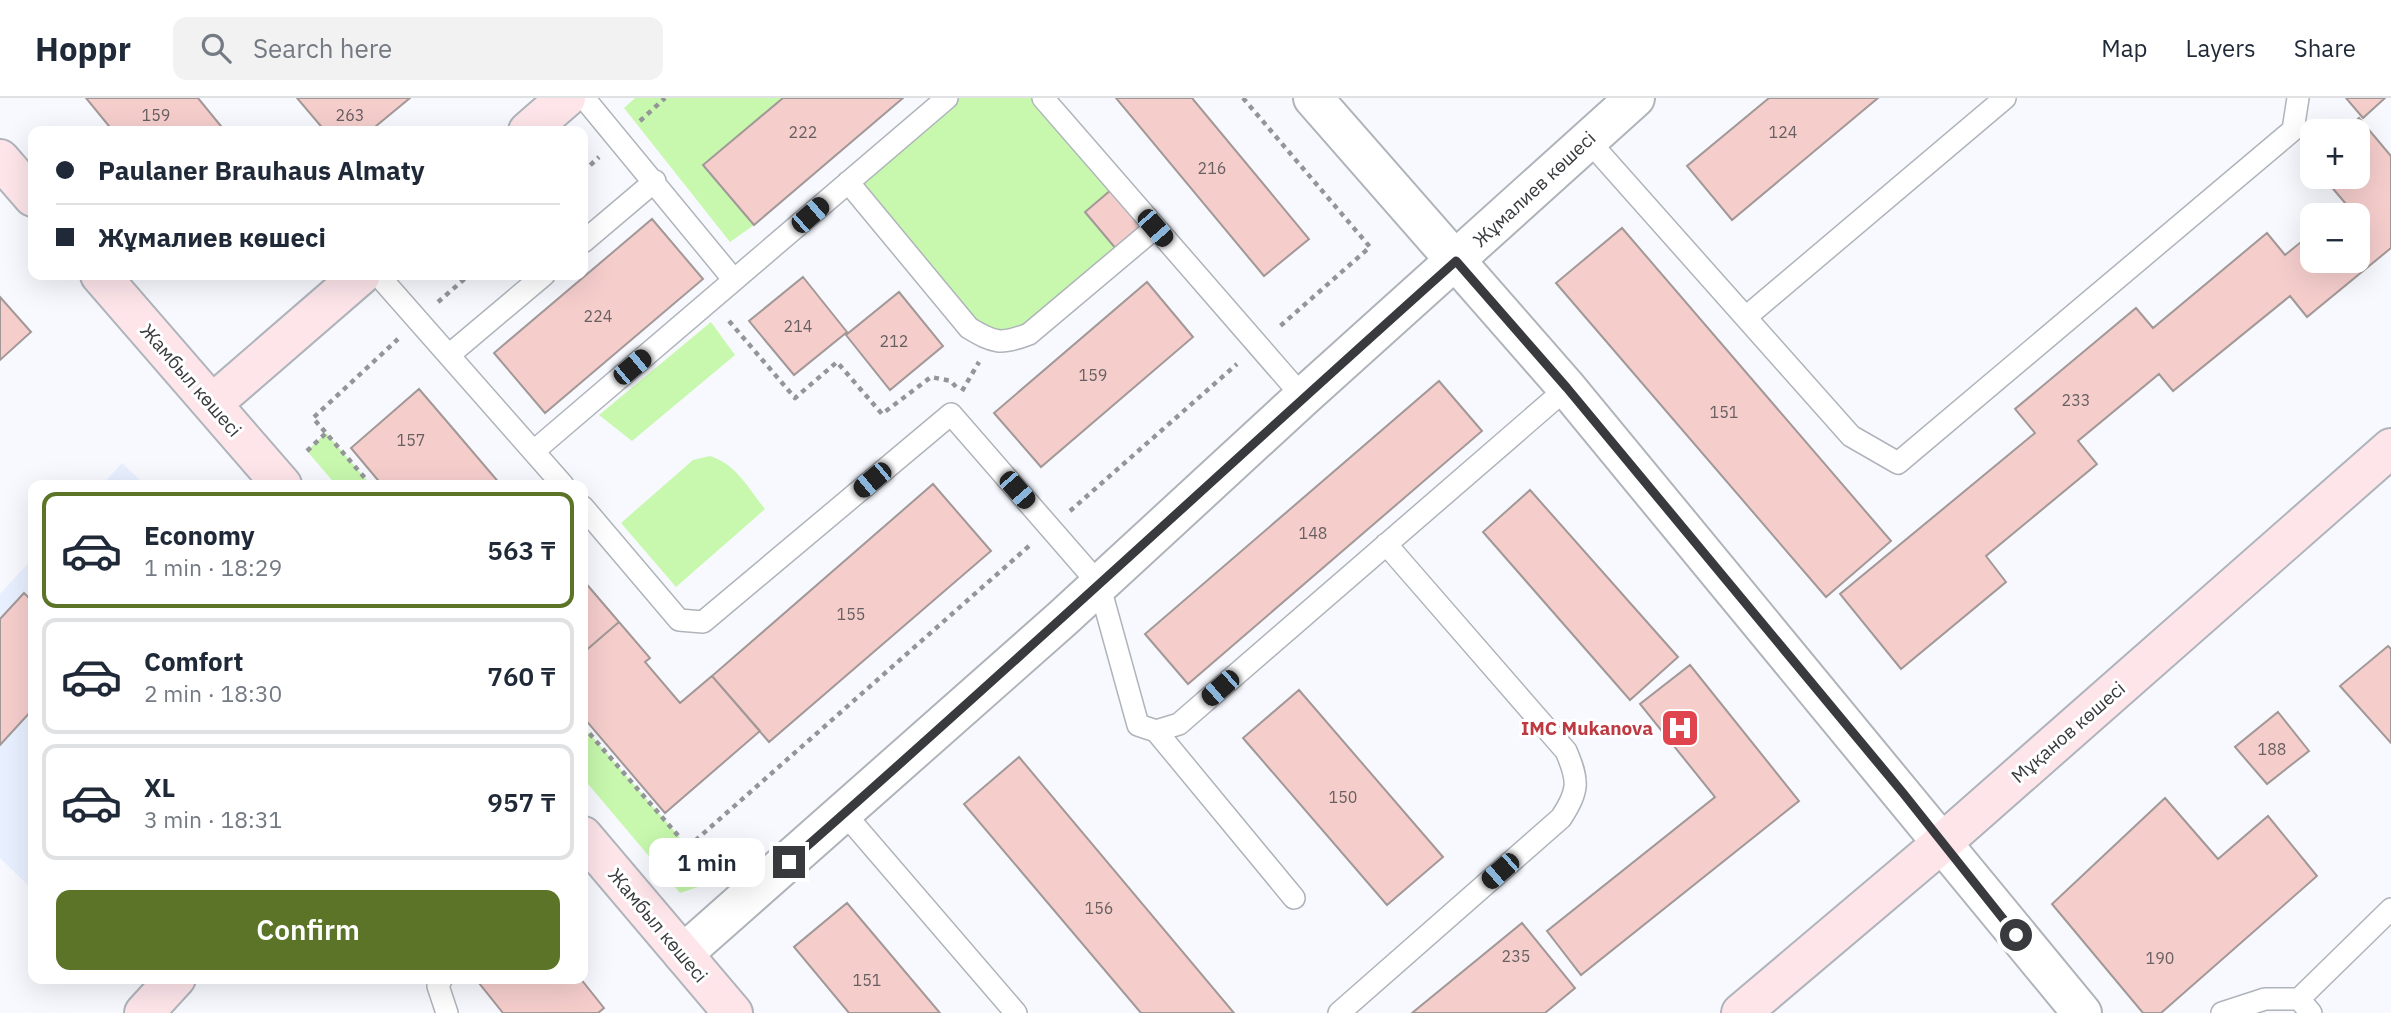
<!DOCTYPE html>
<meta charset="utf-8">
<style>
:root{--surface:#fff;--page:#f2f2f3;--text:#1f2937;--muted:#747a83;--line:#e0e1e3;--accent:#5b7427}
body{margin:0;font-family:"IBM Plex Sans",sans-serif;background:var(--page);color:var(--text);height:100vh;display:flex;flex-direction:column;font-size:26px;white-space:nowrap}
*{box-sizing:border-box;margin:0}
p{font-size:23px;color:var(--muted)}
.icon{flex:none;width:38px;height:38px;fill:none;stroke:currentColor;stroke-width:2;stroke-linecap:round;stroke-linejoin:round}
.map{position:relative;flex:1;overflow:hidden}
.side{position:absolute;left:28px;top:382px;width:560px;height:504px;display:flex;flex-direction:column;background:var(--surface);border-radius:14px;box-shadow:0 7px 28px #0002}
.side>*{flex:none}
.top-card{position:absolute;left:28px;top:28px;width:560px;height:154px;border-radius:14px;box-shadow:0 7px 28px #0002;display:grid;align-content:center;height:154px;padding:0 28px;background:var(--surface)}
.buttons{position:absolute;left:2300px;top:21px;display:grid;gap:14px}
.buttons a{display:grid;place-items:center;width:70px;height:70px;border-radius:14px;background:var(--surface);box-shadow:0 7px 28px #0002;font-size:35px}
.end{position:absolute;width:32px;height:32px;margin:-16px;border:9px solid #383a3d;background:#fff;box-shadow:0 0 0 4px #fff}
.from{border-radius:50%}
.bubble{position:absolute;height:49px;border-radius:14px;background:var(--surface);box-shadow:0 7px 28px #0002;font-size:23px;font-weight:600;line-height:49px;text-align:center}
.car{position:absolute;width:21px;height:42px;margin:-21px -10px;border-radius:9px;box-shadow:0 0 5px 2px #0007;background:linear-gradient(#222 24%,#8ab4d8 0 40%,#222 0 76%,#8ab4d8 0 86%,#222 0)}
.top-card b{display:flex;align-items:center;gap:24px;height:66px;font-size:26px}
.top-card b+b{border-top:2px solid var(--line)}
.top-card i{width:18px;height:18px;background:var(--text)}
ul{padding:12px 0 0;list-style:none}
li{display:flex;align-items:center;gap:21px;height:116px;margin:0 14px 10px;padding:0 14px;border:4px solid var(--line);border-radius:14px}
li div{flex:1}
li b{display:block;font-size:26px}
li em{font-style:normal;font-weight:600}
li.active{border-color:var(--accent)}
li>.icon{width:63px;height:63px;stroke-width:1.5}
.action{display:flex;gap:14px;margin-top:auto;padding:14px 28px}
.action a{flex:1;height:80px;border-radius:14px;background:var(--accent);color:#fff;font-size:28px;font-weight:600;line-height:80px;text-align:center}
header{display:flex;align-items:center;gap:42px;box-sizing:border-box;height:98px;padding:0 35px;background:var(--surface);border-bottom:2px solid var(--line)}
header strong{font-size:33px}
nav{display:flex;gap:38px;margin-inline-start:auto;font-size:24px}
.search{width:490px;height:63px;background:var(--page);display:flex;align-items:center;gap:18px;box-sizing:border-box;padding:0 24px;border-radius:14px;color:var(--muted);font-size:26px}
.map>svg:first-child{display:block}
.built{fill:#e8f0ff}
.green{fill:#c7f8ad}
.building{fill:#f5cecc;stroke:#a29897;stroke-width:2}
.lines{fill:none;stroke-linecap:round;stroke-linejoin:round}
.lane-casing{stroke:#afb4bb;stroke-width:24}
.street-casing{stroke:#afb4bb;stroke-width:42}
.secondary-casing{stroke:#afb4bb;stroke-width:42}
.path{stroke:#939599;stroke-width:4.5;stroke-dasharray:5 5;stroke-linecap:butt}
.lane{stroke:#fff;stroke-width:21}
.street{stroke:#fff;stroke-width:38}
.secondary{stroke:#fde5ea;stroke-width:38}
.route{stroke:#383a3d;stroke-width:9}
.labels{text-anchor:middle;stroke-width:6;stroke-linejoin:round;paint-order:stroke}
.number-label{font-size:16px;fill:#675f61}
.street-label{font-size:19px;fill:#383a3d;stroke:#fff}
.health-label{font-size:19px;font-weight:bold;fill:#be3a42;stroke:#fff;text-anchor:end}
</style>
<header>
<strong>Hoppr</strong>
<div class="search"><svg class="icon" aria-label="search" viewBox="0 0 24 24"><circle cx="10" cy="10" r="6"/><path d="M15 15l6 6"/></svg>Search here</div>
<nav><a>Map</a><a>Layers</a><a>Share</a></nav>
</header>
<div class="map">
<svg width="2391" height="915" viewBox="0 0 2391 915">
<rect width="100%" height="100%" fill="#f7f9fe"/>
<path class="built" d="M 122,365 L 145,387 L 102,387 Z
M 33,460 L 33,792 L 0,760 L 0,496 Z"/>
<path class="green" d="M 635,0 L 783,0 L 704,67 L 754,127 L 730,144 L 624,10 Z
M 947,0 L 1043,0 L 1155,130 L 1029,236 L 991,243 L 848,84 Z
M 711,224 L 735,257 L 632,343 L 599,317 Z
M 326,335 L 371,387 L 336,387 L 307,353 Z
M 710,358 C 736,366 749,391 765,411 L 676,489 L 621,425 L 693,362 Z
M 583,628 L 688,749 L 701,788 L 680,795 L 583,680 Z"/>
<path class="building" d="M 86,0 L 198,0 L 225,33 L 113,33 Z
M 297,0 L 410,0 L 370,33 L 325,33 Z
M 783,0 L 903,0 L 754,127 L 703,67 Z
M 1116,0 L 1192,0 L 1309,141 L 1264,178 Z
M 1769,0 L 1878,0 L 1732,122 L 1687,68 Z
M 2346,0 L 2385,0 L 2363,20 Z
M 2359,20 L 2391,58 L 2391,150 L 2307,219 L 2290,198 L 2173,293 L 2159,276 L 2078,343 L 2097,366 L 1986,458 L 2006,484 L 1901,571 L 1840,496 L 2035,335 L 2015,311 L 2136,210 L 2153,230 L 2267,135 L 2285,157 L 2312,135 L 2312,163 L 2357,163 L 2357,117 L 2333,117 L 2346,106 L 2323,79 L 2357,79 L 2357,33 L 2344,33 Z
M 1118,86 L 1155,130 L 1122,158 L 1085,114 Z
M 652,121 L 703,181 L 545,315 L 494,255 Z
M 1622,130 L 1891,443 L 1826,499 L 1556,185 Z
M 803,179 L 847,234 L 794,277 L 749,223 Z
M 1147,184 L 1193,239 L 1041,369 L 994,315 Z
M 899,194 L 943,248 L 890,292 L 846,237 Z
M 0,199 L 31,234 L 0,262 Z
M 1439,283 L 1482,333 L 1188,586 L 1145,536 Z
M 419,291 L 455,333 L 501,387 L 382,387 L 351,350 Z
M 933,386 L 991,453 L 769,644 L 712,578 Z
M 1530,392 L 1678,559 L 1630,602 L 1483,434 Z
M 583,482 L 619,524 L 583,555 Z
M 24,495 L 33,504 L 33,611 L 0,647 L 0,521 Z
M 619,524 L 650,560 L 645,564 L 680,605 L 712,578 L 760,633 L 665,715 L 583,619 L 583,555 Z
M 2388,548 L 2391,551 L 2391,645 L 2340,588 Z
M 1690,567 L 1799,703 L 1581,877 L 1547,833 L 1715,699 L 1640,606 Z
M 1299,592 L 1443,759 L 1387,807 L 1243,640 Z
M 2278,614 L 2309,653 L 2267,686 L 2235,649 Z
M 1019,659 L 1234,915 L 1141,915 L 964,706 Z
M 2165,700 L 2218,761 L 2268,718 L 2317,778 L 2161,915 L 2143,915 L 2052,806 Z
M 847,805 L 940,915 L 849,915 L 794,849 Z
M 1522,825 L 1575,890 L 1545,915 L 1412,915 Z
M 475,880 L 580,880 L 604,910 L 598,915 L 503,915 Z"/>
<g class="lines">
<defs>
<path id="lane" d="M 584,0 L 734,182
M 1043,0 L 1303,299
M 1587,41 L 1851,338 L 1898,365 L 2293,32 L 2298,0
M 848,84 L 969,230 C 994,245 1001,247 1029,236 L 1155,130
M 583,144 L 655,83
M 378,177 L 563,387
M 1746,219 L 2005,0
M 449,257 L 544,177
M 534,353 L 947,0
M 583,409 L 679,522 L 703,524 L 951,316 L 1099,486 L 1138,627 L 1156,633 L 1179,626 L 1567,290
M 1156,633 L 1294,800
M 844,715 L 1016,915
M 442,880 L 438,888 L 447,915
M 2299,901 L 2391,811
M 1339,915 L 1561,720 C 1579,693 1579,683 1566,653 L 1386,446
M 2222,915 L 2265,901 L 2299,901 L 2311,915"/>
<path id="street" d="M 1313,0 L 1567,290 L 2082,915
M 683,856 L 1063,520 L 1303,299 L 1635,0"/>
<path id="secondary" d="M 528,33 L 566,0
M 0,61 L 33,99
M 100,177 L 282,387
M 212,306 L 361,177
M 583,738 L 733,915
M 144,915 L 176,880
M 1741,915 L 1942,745 L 2391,350"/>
</defs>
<use href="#lane" class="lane-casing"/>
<use href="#street" class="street-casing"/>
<use href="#secondary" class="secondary-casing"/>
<path class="path" d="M 1243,0 L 1370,149 L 1278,230
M 640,23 L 665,0
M 583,74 L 599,59
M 438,204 L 469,177
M 729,223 L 795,300 L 837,264 L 882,316 L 931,279 L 951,283 L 956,289
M 962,293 L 979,264
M 307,353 L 326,335
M 371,387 L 313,320 L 398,241
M 1070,413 L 1237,266
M 583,628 L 688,749 L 1029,448"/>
<use href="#lane" class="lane"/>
<use href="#street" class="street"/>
<use href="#secondary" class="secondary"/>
</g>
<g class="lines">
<path class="route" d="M 789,764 C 1014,567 1233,362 1456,163 L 1567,290 L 1903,695 L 2016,837"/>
</g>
<defs>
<symbol id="hospital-square" viewBox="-11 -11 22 22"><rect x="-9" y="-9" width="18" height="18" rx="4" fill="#e0444e" stroke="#fff"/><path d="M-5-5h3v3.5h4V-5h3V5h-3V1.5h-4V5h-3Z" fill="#fff"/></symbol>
</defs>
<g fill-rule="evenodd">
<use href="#hospital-square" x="1658" y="608" width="44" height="44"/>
</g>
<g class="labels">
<g class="number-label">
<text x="156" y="23">159</text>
<text x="350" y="23">263</text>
<text x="803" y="40">222</text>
<text x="1783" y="40">124</text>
<text x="1212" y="76">216</text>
<text x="598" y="224">224</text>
<text x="798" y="234">214</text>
<text x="894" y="249">212</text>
<text x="1093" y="283">159</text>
<text x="2076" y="308">233</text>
<text x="1724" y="320">151</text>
<text x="411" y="348">157</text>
<text x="1313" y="441">148</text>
<text x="851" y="522">155</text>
<text x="2272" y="657">188</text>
<text x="1343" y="705">150</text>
<text x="1099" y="816">156</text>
<text x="1516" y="864">235</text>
<text x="2160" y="866">190</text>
<text x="867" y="888">151</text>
</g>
<g class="street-label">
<text transform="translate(1534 91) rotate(-43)" y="7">Жұмалиев көшесі</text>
<text transform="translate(191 282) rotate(49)" y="7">Жамбыл көшесі</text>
<text transform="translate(2068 634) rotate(-41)" y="7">Мұқанов көшесі</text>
<text transform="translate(658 827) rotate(50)" y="7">Жамбыл көшесі</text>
</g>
<g class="health-label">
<text x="1653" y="637">IMC Mukanova</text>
</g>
</g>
</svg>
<div class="buttons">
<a>+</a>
<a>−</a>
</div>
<i class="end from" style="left:2016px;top:837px"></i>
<i class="end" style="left:789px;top:764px"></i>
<div class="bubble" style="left:649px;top:740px;width:116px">1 min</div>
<i class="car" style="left:810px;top:117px;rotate:49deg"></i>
<i class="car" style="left:1155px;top:130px;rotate:139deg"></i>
<i class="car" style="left:632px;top:269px;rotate:50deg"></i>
<i class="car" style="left:872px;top:382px;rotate:230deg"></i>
<i class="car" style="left:1017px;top:392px;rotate:139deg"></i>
<i class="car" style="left:1220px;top:590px;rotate:229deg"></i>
<i class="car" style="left:1500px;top:773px;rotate:229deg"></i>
<div class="top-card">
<b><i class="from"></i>Paulaner Brauhaus Almaty</b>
<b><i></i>Жұмалиев көшесі</b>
</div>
<section class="side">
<ul>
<li class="active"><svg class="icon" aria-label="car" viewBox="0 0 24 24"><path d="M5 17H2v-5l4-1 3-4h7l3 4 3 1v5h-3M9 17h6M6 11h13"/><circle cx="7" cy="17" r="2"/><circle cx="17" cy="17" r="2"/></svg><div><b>Economy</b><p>1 min · 18:29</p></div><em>563 ₸</em></li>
<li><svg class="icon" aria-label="car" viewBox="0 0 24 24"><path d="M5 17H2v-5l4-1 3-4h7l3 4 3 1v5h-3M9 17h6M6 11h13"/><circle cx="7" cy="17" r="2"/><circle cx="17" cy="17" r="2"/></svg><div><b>Comfort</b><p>2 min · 18:30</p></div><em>760 ₸</em></li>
<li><svg class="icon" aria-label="car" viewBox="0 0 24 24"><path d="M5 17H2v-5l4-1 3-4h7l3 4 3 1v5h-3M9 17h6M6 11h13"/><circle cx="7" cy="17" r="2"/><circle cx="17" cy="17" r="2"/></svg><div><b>XL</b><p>3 min · 18:31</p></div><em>957 ₸</em></li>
</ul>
<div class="action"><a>Confirm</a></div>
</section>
</div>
